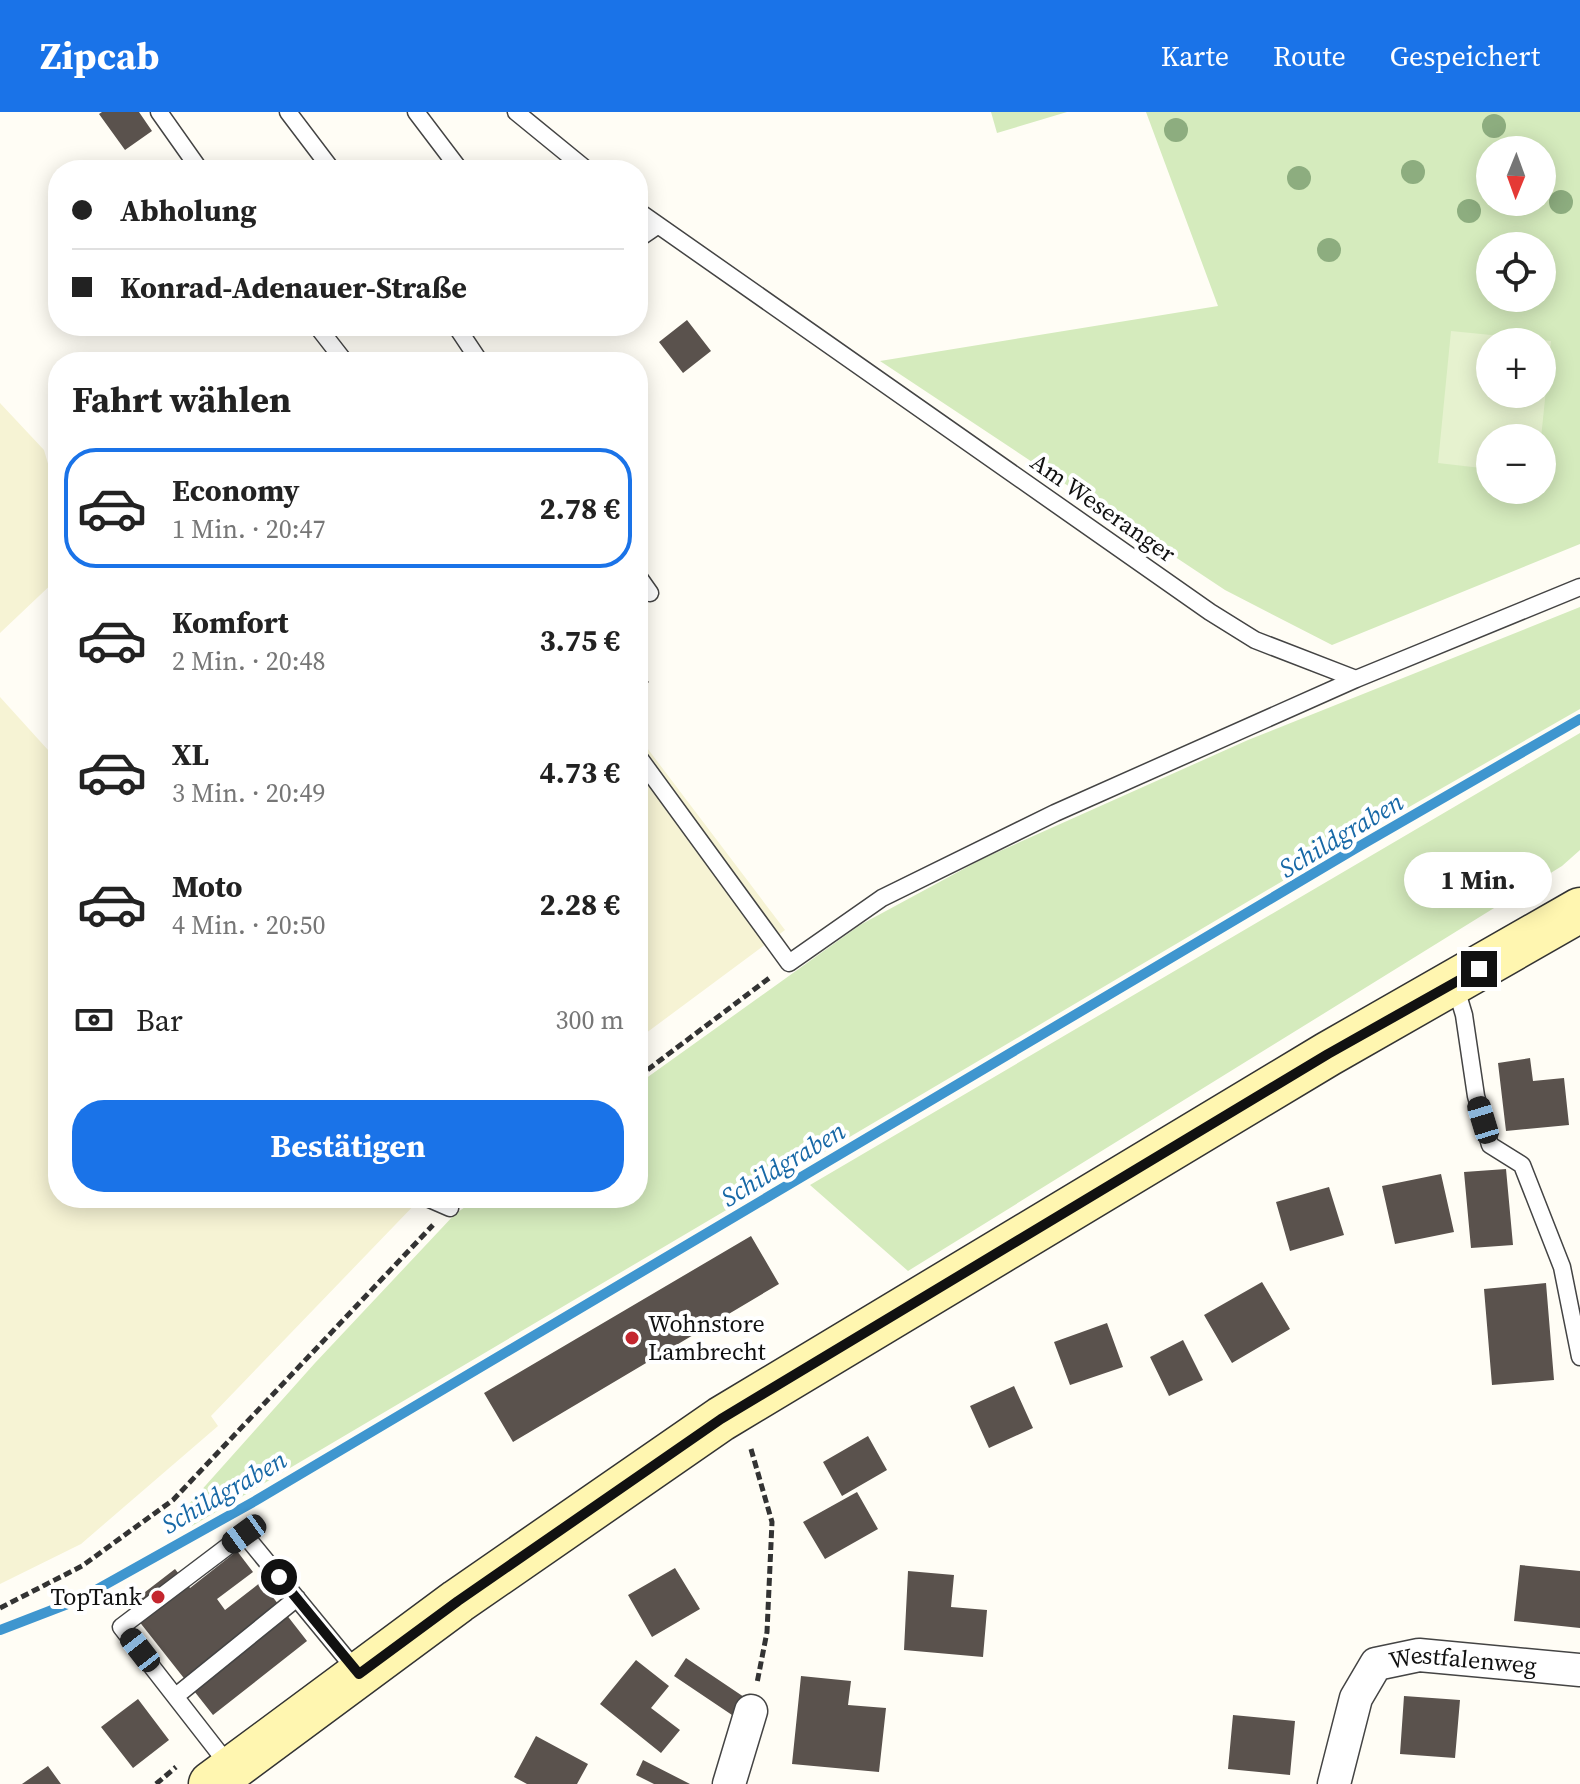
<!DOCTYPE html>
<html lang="de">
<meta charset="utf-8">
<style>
:root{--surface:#fff;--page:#f6f6f6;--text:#222;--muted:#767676;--line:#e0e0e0;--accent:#1a73e8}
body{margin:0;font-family:"Source Serif 4",serif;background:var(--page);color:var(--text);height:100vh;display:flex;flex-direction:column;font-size:30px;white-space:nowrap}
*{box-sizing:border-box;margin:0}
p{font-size:26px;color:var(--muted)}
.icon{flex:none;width:44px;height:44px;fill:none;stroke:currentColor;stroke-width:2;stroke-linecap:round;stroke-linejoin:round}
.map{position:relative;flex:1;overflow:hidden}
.side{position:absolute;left:48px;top:240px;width:600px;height:856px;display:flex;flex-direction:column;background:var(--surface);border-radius:32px;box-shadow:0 4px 20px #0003}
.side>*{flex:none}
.top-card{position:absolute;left:48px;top:48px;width:600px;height:176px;border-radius:32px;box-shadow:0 4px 20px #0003;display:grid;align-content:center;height:176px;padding:0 24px;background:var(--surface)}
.needle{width:52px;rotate:181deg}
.tools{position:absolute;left:1476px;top:24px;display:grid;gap:16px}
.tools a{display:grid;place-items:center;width:80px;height:80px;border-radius:50%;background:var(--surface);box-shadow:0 4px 20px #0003;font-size:40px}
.end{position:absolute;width:36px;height:36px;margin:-18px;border:10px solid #111;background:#fff;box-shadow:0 0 0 4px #fff}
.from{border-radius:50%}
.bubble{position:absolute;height:56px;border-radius:28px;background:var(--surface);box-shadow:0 4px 20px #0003;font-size:26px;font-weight:700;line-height:56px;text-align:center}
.car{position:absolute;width:24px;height:48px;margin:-24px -12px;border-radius:10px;box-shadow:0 0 6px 2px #0007;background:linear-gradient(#222 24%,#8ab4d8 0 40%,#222 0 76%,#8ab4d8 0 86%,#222 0)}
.top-card b{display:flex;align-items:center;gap:28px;height:76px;font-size:30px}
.top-card b+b{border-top:2px solid var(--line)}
.top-card i{width:20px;height:20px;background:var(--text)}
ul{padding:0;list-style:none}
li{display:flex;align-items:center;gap:24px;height:120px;margin:0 16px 12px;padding:0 8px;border:4px solid transparent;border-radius:32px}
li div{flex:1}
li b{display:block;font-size:30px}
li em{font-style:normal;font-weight:700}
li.current{border-color:var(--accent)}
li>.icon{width:72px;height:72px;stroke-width:1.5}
h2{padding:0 24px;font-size:36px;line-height:96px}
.pay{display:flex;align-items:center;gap:20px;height:88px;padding:0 24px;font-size:30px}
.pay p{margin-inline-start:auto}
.cta{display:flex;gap:16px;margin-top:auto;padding:16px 24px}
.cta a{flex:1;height:92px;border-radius:32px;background:var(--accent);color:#fff;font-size:32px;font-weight:700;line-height:92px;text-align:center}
header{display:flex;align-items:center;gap:48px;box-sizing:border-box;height:112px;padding:0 40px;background:var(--accent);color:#fff}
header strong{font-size:38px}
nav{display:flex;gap:44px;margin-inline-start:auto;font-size:28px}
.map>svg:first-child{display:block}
.farmland{fill:#f6f3d4}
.green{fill:#d5ebbd;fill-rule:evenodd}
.pitch{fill:#e6f2cf;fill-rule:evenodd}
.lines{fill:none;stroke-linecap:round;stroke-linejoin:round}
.stream{stroke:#3f96cf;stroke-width:10}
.building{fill:#5a524d}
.service-casing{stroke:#444;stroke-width:19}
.minor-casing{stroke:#444;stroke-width:35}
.secondary-casing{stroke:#333;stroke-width:47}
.path{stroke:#333;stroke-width:5;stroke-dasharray:8 4;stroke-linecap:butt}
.service{stroke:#fff;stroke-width:16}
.minor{stroke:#fff;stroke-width:32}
.secondary{stroke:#fff6b0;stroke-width:44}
.tree{fill:#8dad7f}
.route{stroke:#111;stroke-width:10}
.poi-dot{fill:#c4262e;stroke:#fff;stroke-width:3}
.labels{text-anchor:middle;stroke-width:8;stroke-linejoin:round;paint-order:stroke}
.street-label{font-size:24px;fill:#111;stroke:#fff}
.poi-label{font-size:24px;fill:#111;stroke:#fff;text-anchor:start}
.water-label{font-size:26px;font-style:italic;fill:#1768a6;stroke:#fff}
</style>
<header>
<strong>Zipcab</strong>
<nav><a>Karte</a><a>Route</a><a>Gespeichert</a></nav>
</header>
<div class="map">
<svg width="1580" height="1672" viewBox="0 0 1580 1672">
<rect width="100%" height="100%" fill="#fffdf5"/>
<path class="farmland" d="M 0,291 L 44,338 L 58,386 L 58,466 L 0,521 Z
M 0,585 L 58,649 L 58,1086 L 421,1086 L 211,1304 L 218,1314 L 81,1432 L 0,1472 Z
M 638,624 L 785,818 L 638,927 Z"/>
<path class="green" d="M 991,0 L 1067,0 L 997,21 Z
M 1146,0 L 1580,0 L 1580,432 L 1332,533 L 1225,478 L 880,249 L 1218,194 ZM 1490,38 L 1542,38 L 1542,90 L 1490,90 ZM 1490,134 L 1542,134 L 1542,186 L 1490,186 ZM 1490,230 L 1542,230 L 1542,282 L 1490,282 ZM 1490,326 L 1542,326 L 1542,378 L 1490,378 Z
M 1580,495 L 1580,597 L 1362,722 L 192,1414 L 181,1401 L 315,1251 L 455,1102 L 478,1086 L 638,1086 L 638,972 L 860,813 L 982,747 L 1248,628 Z
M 1580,621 L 1580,738 L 1562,754 L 908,1159 L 810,1073 Z"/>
<path class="pitch" d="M 1451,219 L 1551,229 L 1541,326 L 1490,326 L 1490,357 L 1438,351 ZM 1490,230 L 1542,230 L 1542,282 L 1490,282 Z"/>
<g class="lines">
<path class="stream" d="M 0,1518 L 78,1488 L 255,1389 L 1358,735 L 1580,607"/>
</g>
<path class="building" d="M 102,0 L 139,0 L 152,19 L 125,38 L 99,2 Z
M 687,208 L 711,239 L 683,261 L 659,230 Z
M 638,316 L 648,328 L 638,336 Z
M 638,558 L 649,570 L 638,580 Z
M 1530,946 L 1533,969 L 1564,966 L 1569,1013 L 1506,1019 L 1498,951 Z
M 1506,1057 L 1513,1133 L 1471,1136 L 1464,1060 Z
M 1441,1062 L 1454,1120 L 1395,1132 L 1382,1074 Z
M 1329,1075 L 1344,1123 L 1290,1139 L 1276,1090 Z
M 751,1124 L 779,1172 L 513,1330 L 484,1281 Z
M 1262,1170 L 1290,1217 L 1232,1251 L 1204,1203 Z
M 1546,1171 L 1554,1268 L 1492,1273 L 1484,1177 Z
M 1107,1211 L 1123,1255 L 1070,1273 L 1054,1230 Z
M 1183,1228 L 1203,1268 L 1169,1284 L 1150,1245 Z
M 1014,1274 L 1033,1316 L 989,1336 L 970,1294 Z
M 868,1324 L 887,1358 L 842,1384 L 823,1350 Z
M 857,1380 L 878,1417 L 825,1447 L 803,1410 Z
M 237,1439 L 253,1460 L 217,1487 L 225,1498 L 261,1470 L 307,1529 L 213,1603 L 127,1494 L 175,1457 L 190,1476 Z
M 1520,1453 L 1580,1459 L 1580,1516 L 1514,1509 Z
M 675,1456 L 700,1497 L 652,1525 L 628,1483 Z
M 908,1459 L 954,1463 L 951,1495 L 987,1498 L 983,1545 L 904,1538 Z
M 686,1546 L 744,1585 L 732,1603 L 674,1564 Z
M 636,1548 L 669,1574 L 651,1596 L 680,1618 L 661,1641 L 600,1592 Z
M 801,1564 L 851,1569 L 848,1593 L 886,1596 L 879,1660 L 792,1652 Z
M 1404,1584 L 1460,1588 L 1455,1646 L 1400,1642 Z
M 138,1587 L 169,1628 L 133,1656 L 101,1615 Z
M 1233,1603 L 1295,1609 L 1290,1663 L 1228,1657 Z
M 536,1624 L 588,1652 L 577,1672 L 527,1672 L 514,1665 Z
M 643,1648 L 690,1672 L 654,1672 L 636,1663 Z
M 48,1654 L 61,1672 L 22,1672 Z"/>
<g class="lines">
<defs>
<path id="service" d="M 159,0 L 200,58
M 288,0 L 332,58
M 416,0 L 460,58
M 516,0 L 587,58
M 638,99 L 1210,500 L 1255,528 L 1356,567 L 1580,475
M 638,127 L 657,114
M 317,214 L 345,250
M 456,214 L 480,250
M 638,464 L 650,481
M 638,644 L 789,851 L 882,786 L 1055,701 L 1356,567
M 1455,873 L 1464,903 L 1476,984 L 1490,1033 L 1522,1053 L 1562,1155 L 1580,1245
M 427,1086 L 450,1096
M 176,1584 L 297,1486
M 230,1655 L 121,1515 L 244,1422 L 359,1562"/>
<g id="minor">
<path d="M 729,1672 L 751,1599"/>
<path id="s1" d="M 1334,1672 L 1356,1586 L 1376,1552 L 1419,1543 L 1580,1558"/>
</g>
<path id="secondary" d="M 211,1672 L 458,1489 L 721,1307 L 1328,942 L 1580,798"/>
</defs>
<use href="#service" class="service-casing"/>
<use href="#minor" class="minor-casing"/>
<use href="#secondary" class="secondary-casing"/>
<path class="path" d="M 638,965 L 772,864
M 751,1337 L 772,1410 L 767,1520 L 757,1571
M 0,1496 L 82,1454 L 173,1388 L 433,1113
M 156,1672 L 176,1655"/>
<use href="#service" class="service"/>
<use href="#minor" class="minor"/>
<use href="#secondary" class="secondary"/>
</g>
<g class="tree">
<circle cx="1494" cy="14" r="12"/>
<circle cx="1176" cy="18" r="12"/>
<circle cx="1413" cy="60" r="12"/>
<circle cx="1299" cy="66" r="12"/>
<circle cx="1561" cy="90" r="12"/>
<circle cx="1469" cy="99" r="12"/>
<circle cx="1329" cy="138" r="12"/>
</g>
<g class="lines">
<path class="route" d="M 279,1465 L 359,1562 L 458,1489 L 721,1307 L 1328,942 L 1479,857"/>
</g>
<g class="poi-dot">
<circle cx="632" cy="1226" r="8"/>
<circle cx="158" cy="1485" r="8"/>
</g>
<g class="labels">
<g class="street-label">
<text transform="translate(1103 396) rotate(35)" y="8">Am Weseranger</text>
<text dy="8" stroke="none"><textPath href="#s1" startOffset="216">Westfalenweg</textPath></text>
</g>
<g class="poi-label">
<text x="648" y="1220">Wohnstore<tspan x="648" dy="28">Lambrecht</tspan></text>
<text x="142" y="1493" text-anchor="end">TopTank</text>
</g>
<g class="water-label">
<text transform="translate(1341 723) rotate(-31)" y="9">Schildgraben</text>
<text transform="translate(783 1052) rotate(-31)" y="9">Schildgraben</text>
<text transform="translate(224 1380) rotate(-30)" y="9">Schildgraben</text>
</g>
</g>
</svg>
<div class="tools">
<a><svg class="needle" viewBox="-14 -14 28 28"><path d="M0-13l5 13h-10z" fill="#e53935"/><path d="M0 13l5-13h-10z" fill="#767676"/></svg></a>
<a><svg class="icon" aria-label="locate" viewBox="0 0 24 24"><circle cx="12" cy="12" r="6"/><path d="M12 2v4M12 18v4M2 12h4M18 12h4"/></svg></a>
<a>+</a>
<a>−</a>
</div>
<i class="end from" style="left:279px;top:1465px"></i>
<i class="end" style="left:1479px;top:857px"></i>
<div class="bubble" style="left:1404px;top:740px;width:148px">1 Min.</div>
<i class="car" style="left:1483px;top:1008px;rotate:343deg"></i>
<i class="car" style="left:244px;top:1422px;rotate:234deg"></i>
<i class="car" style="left:140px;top:1538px;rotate:322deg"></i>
<div class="top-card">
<b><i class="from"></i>Abholung</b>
<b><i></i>Konrad-Adenauer-Straße</b>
</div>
<section class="side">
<h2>Fahrt wählen</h2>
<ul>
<li class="current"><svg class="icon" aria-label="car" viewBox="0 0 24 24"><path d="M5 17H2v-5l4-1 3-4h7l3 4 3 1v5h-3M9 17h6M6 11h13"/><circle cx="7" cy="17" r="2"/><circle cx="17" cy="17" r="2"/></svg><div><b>Economy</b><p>1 Min. · 20:47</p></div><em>2.78 €</em></li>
<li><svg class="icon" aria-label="car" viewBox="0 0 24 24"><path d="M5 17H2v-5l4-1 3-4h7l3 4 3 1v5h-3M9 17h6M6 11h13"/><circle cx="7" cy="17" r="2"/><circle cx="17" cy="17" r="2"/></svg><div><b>Komfort</b><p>2 Min. · 20:48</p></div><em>3.75 €</em></li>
<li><svg class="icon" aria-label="car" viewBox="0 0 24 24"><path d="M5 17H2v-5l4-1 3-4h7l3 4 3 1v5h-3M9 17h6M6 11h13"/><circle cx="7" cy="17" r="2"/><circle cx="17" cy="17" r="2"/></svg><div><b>XL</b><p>3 Min. · 20:49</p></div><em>4.73 €</em></li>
<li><svg class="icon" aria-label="car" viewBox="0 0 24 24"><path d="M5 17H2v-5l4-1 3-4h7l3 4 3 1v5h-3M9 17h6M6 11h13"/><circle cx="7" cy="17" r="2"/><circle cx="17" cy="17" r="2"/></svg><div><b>Moto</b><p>4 Min. · 20:50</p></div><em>2.28 €</em></li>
</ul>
<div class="pay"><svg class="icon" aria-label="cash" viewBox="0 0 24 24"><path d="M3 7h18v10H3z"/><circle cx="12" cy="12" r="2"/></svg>Bar<p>300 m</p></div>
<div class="cta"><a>Bestätigen</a></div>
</section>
</div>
